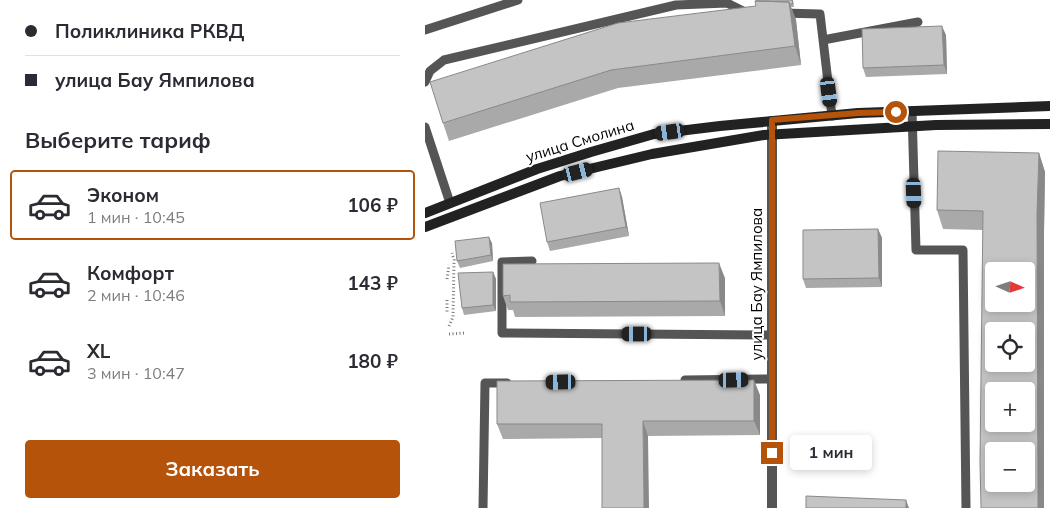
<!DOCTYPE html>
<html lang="ru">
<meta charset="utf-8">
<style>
:root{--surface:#fff;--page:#f7f7f7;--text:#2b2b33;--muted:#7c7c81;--line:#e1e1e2;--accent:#b45309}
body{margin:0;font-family:Mulish,sans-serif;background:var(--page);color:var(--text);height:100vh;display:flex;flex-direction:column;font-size:19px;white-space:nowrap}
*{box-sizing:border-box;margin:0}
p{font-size:16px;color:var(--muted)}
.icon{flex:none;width:28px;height:28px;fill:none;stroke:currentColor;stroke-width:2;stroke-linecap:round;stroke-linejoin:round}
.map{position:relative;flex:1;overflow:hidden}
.side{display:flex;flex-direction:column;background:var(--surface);width:425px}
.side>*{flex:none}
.top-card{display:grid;align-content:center;height:110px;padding:0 25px;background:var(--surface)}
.needle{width:32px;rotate:93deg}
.buttons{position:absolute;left:560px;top:262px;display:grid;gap:10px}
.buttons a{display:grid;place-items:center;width:50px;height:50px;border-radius:5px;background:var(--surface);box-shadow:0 2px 8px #0003;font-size:25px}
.end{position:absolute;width:22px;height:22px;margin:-11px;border:6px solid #b45309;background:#fff;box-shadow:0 0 0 2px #fff}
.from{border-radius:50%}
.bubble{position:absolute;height:35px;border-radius:5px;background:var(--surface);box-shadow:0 2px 8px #0003;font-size:16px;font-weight:700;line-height:35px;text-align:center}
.car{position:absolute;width:15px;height:30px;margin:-15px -8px;border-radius:6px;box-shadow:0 0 4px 1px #0007;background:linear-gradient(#222 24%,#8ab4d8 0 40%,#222 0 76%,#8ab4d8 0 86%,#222 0)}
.top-card b{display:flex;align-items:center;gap:18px;height:48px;font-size:19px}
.top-card b+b{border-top:1px solid var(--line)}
.top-card i{width:12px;height:12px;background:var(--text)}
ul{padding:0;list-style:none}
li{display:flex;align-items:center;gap:15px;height:70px;margin:0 10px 8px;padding:0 15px;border:2px solid transparent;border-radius:5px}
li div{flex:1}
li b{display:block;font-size:19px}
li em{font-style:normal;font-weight:700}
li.selected{border-color:var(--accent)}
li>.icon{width:45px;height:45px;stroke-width:1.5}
h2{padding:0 25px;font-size:22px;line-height:60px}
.button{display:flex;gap:10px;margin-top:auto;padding:10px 25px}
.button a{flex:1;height:58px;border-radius:5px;background:var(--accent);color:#fff;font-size:20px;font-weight:700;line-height:58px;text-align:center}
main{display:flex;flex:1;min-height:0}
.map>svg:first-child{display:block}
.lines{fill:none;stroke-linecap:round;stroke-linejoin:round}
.path{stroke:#777;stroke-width:3;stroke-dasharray:1 2.5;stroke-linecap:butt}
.service{stroke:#555;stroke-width:9}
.minor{stroke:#555;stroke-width:10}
.secondary{stroke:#222;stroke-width:10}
.wall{fill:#a9a9a9}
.shaded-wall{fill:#898989}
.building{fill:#c4c4c4;stroke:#898989;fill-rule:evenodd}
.route{stroke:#b45309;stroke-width:6}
.labels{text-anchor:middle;stroke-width:4;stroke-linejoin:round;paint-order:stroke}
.street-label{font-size:15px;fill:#000;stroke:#fff}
</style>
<main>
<section class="side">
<div class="top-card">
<b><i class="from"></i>Поликлиника РКВД</b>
<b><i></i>улица Бау Ямпилова</b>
</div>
<h2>Выберите тариф</h2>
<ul>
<li class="selected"><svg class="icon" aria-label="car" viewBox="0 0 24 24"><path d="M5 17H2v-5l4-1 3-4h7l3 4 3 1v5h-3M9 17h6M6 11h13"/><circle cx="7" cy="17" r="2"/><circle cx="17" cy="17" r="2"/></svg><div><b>Эконом</b><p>1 мин · 10:45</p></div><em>106 ₽</em></li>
<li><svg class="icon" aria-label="car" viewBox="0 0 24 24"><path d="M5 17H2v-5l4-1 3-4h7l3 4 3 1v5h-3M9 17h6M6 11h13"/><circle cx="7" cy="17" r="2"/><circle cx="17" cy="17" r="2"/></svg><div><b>Комфорт</b><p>2 мин · 10:46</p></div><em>143 ₽</em></li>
<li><svg class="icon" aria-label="car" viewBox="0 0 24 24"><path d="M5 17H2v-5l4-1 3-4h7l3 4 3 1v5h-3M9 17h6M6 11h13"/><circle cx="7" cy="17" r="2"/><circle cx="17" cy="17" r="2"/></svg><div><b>XL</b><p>3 мин · 10:47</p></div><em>180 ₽</em></li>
</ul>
<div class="button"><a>Заказать</a></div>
</section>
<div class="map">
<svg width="625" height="508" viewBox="0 0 625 508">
<rect width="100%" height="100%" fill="#fff"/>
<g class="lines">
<path class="path" d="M 22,279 L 24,265
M 22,300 L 22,312
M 24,326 L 28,317 L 29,260 L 27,253
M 24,334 L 40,333"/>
<path class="service" d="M 357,13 L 395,14 L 407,116
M 0,30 L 93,0
M 398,40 L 493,22
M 0,82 L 5,71 L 19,60 L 251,5 L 302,3 L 322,13
M 487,111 L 491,250 L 538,250 L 541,508
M 0,127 L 25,203
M 107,261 L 77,262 L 77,333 L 347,335
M 260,380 L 347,379
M 58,508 L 60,383 L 82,383"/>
<path class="minor" d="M 347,508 L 347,121"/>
<path class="secondary" d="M 0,213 L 112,169 L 166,152 L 229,134 L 295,126 L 433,113 L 625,106
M 0,227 L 135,176 L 227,154 L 339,135 L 511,125 L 625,124"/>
</g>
<path class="wall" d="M 331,0 L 368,0 L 369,7 L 366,7 L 371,20 L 376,65 L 193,88 L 24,141 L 18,123 L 331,6 Z
M 521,35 L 522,74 L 441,77 L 438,68 Z
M 614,153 L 620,172 L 619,231 L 619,478 L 558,230 L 518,229 L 512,210 Z
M 194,188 L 197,197 L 204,236 L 125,251 L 122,242 Z
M 453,229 L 457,238 L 457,287 L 381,288 L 378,279 Z
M 67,243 L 68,261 L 35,268 L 32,261 Z
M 68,272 L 71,279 L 71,311 L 39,315 L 37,308 Z
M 300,278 L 300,316 L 90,317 L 88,310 L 83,310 L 78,296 Z
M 335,395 L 335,435 L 223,436 L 177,438 L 78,439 L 72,424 Z"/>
<path class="shaded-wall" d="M 364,2 L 371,20 L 376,65 L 370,46 Z
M 517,26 L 521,35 L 522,74 L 519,65 Z
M 614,153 L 620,172 L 619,231 L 619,508 L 613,508 L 612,213 Z
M 194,188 L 197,197 L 204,236 L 201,227 Z
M 453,229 L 457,238 L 457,287 L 454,278 Z
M 64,237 L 67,243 L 68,261 L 66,255 Z
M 294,263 L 300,278 L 300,316 L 295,301 Z
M 68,272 L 71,279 L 71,311 L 68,305 Z
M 329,380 L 335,395 L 335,435 L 329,421 Z
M 218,421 L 223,436 L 224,508 L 219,508 Z
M 481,500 L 484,508 L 481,508 Z"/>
<path class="building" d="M 331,0 L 367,0 L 368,4 L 365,4 L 364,2 L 331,1 Z
M 330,1 L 364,2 L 370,46 L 186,70 L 18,123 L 5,82 L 193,23 L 331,6 Z
M 517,26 L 519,65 L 438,68 L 437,29 Z
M 513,151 L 614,153 L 612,213 L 613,508 L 556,508 L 555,461 L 558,211 L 512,210 ZM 569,271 L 601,271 L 601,304 L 569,304 ZM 569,331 L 601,331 L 601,364 L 569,364 ZM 569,391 L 601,391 L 601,424 L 569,424 ZM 569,451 L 601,451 L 601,484 L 569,484 Z
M 194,188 L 201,227 L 122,242 L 115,203 Z
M 453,229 L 454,278 L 378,279 L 378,230 Z
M 64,237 L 66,255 L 32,261 L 30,241 Z
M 294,263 L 295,301 L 85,302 L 85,295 L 78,296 L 78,264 Z
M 68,272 L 68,305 L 37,308 L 33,273 Z
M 329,380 L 329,421 L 218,421 L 219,508 L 177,508 L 177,424 L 72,424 L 72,381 Z
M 381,496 L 481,500 L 481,508 L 381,508 Z"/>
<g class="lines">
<path class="route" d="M 347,453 L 347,120 L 433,113 L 471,112"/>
</g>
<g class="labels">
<g class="street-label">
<text transform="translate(155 141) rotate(-17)" y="5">улица Смолина</text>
<text transform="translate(332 284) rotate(-90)" y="5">улица Бау Ямпилова</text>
</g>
</g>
</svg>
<div class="buttons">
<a><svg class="needle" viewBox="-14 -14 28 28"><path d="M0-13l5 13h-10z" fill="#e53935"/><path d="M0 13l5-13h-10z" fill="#7c7c81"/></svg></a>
<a><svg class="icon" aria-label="locate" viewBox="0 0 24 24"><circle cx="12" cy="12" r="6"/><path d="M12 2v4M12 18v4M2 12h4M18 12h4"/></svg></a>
<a>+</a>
<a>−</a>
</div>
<i class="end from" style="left:471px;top:112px"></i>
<i class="end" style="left:347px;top:453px"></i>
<div class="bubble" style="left:365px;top:435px;width:82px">1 мин</div>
<i class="car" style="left:404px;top:92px;rotate:173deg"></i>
<i class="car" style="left:245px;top:132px;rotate:262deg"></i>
<i class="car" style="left:153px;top:172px;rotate:76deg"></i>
<i class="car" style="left:489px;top:193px;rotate:178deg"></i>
<i class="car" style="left:212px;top:334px;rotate:270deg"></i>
<i class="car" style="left:309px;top:380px;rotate:89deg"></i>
<i class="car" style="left:136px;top:382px;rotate:269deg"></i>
</div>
</main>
